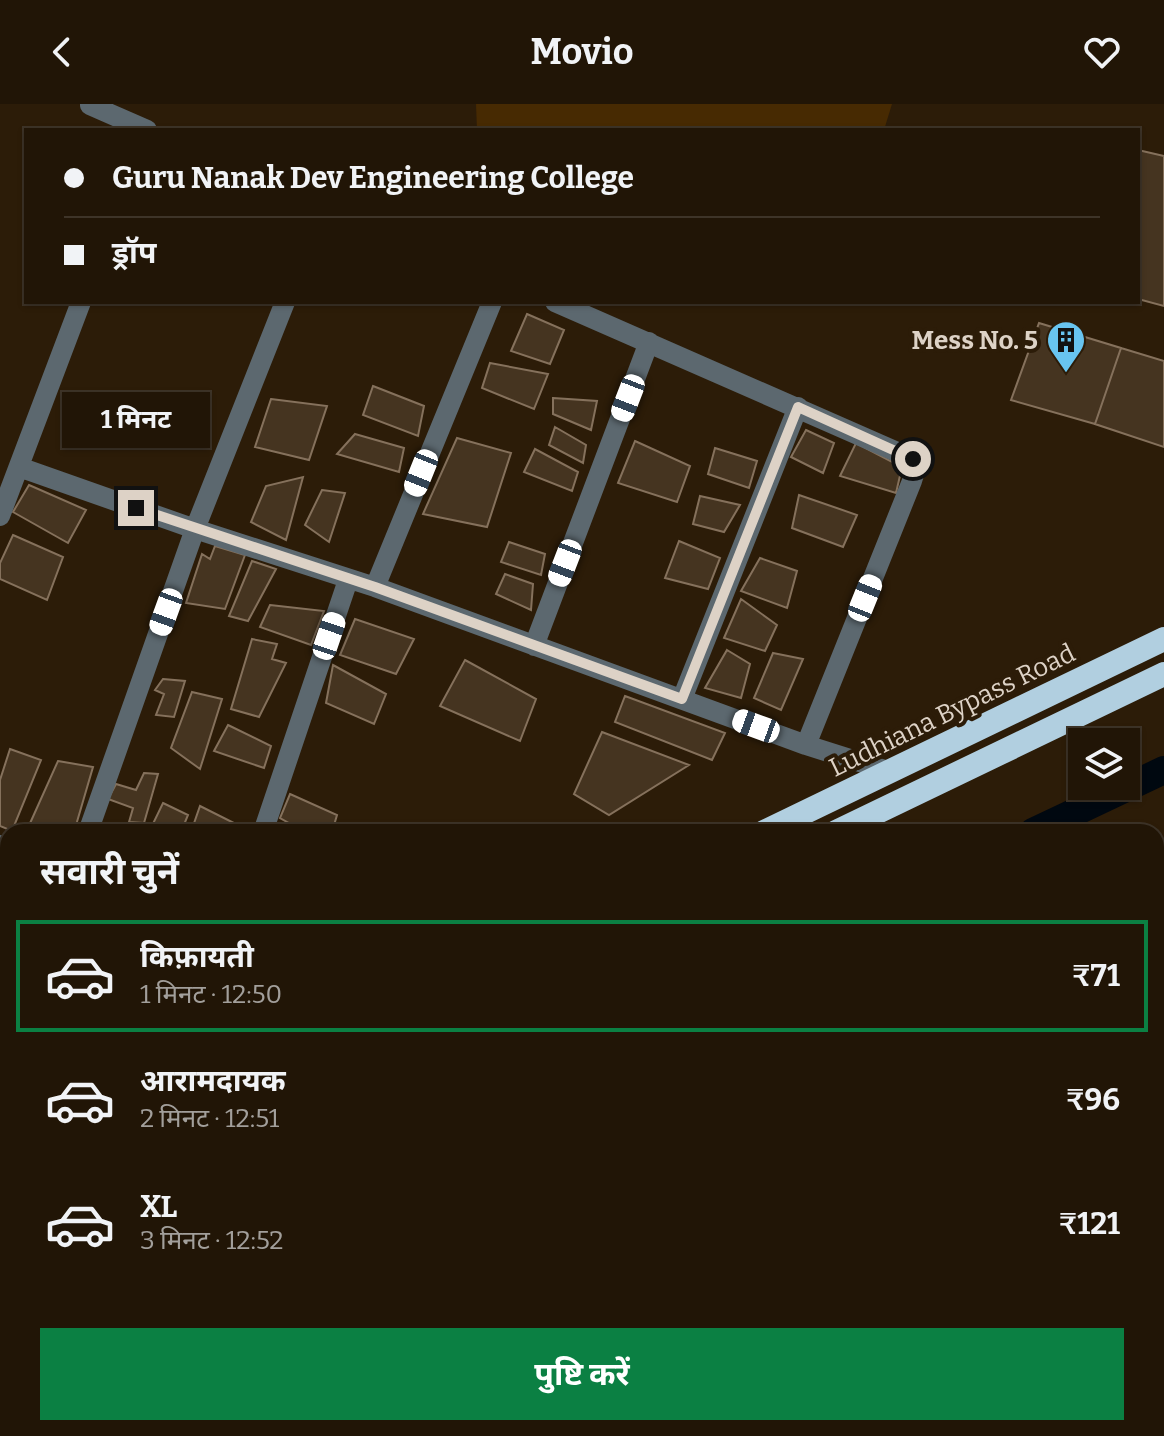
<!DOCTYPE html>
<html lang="hi">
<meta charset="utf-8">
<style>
:root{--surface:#211506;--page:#291e10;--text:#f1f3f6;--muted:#a29f9b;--line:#3e3428;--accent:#0b8043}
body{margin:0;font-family:Bitter,"Noto Sans Devanagari",serif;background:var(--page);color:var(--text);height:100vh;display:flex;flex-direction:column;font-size:30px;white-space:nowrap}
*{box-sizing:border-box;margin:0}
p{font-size:26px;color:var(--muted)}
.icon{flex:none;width:44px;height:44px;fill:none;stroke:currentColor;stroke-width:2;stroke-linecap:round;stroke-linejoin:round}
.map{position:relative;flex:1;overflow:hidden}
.sheet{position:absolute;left:0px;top:720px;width:1164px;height:612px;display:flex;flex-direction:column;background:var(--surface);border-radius:24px 24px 0 0;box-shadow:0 2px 6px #0004,0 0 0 2px var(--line)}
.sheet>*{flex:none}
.top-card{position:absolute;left:24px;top:24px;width:1116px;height:176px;border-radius:0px;box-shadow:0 2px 6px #0004,0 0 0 2px var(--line);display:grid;align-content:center;height:176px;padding:0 40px;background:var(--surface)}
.fabs{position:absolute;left:1068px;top:624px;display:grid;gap:16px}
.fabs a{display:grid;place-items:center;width:72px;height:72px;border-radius:0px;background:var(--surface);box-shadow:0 2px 6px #0004,0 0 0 2px var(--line);font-size:40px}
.end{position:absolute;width:36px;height:36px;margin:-18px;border:10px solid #ddd2c6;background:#111;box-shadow:0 0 0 4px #111}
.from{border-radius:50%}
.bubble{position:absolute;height:56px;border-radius:0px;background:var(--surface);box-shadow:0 2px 6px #0004,0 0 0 2px var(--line);font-size:26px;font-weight:700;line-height:56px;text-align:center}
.car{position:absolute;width:24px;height:48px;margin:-24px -12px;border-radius:10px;box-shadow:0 0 6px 2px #0007;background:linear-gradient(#fff 24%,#345 0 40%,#fff 0 76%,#345 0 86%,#fff 0)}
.top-card b{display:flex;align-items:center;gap:28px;height:76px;font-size:30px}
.top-card b+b{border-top:2px solid var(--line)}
.top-card i{width:20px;height:20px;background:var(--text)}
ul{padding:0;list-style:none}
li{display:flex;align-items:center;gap:24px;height:112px;margin:0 16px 12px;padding:0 24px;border:4px solid transparent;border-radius:0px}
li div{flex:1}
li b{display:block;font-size:30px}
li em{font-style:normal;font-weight:700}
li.active{border-color:var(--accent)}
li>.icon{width:72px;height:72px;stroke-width:1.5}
h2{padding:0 40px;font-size:36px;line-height:96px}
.button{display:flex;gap:16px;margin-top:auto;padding:16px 40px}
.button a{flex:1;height:92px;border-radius:0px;background:var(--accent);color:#fff;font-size:32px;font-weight:700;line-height:92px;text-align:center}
header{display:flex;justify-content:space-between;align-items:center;height:104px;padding:0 40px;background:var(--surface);font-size:36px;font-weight:700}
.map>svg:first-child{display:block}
.green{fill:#472a02}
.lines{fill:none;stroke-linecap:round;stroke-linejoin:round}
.canal{stroke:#000810;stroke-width:28}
.building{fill:#453420;stroke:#85715c;stroke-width:2}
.minor{stroke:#5c686f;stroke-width:20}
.highway{stroke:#b1cfe0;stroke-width:24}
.route{stroke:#ddd2c6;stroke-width:10}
.labels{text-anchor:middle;stroke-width:8;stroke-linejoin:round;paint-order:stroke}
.poi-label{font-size:26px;font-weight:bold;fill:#ddd2c6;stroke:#2c1c08;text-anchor:end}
.street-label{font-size:26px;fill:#ddd2c6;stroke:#2c1c08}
</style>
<header><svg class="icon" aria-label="back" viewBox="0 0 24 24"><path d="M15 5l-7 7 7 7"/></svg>Movio<svg class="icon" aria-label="heart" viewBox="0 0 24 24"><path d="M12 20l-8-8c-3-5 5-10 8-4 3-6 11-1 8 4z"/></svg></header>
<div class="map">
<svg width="1164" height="1332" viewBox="0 0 1164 1332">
<rect width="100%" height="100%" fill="#2c1c08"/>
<path class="green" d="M 476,0 L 892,0 L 884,26 L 477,26 Z"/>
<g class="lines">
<path class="canal" d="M 1033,728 L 1164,666
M 0,1220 L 8,1217"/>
</g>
<path class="building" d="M 1138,46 L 1164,52 L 1164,202 L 1138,195 Z
M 527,210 L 564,226 L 550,260 L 511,247 Z
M 1039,219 L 1121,244 L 1095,320 L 1011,296 Z
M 1121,244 L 1164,257 L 1164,343 L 1095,320 Z
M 490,259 L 548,270 L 534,305 L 482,284 Z
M 373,282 L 424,302 L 418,332 L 363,311 Z
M 553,294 L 597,297 L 591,326 L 553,310 Z
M 271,295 L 327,302 L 309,356 L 255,343 Z
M 555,323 L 586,341 L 583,359 L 549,341 Z
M 806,326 L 834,339 L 823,369 L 791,353 Z
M 355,330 L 404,344 L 399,368 L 337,350 Z
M 457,334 L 511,349 L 487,423 L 423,410 Z
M 635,337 L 690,362 L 677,398 L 618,379 Z
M 856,339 L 902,363 L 896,389 L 840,372 Z
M 715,344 L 757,357 L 749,384 L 708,370 Z
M 535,345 L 578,368 L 572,387 L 524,368 Z
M 303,373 L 286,436 L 251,418 L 266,382 Z
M 29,381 L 86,406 L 68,439 L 13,408 Z
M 322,386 L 345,389 L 329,438 L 305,421 Z
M 799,391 L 857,411 L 843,443 L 792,424 Z
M 700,392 L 740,401 L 724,428 L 693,420 Z
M 13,431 L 63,453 L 47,496 L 0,475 L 0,459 Z
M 679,437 L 720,454 L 708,485 L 665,474 Z
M 509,438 L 545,450 L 541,471 L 501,458 Z
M 215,442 L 245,451 L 225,505 L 186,499 L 202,450 L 210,455 Z
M 760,454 L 797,467 L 787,504 L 741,487 Z
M 252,457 L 276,465 L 248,517 L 229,512 Z
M 505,470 L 533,480 L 531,506 L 496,490 Z
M 741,495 L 777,521 L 765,547 L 724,534 Z
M 270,501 L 324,507 L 311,541 L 260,523 Z
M 355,515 L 414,535 L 396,570 L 340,551 Z
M 252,535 L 277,540 L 272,555 L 286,559 L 259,613 L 231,605 Z
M 727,546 L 750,560 L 741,594 L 705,584 Z
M 773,549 L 803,555 L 781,606 L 754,594 Z
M 465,556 L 536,595 L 520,637 L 440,602 Z
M 333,561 L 386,590 L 374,620 L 326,599 Z
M 163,575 L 185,577 L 174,613 L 156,611 L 164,590 L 155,586 Z
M 192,588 L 222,595 L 200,665 L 171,644 Z
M 625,592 L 725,629 L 712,656 L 615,618 Z
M 228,621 L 271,642 L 264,664 L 214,647 Z
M 602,628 L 689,661 L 609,711 L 574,690 Z
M 10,645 L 41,656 L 12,727 L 0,722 L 0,676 Z
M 58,657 L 93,663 L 74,728 L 33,728 L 27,726 Z
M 144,669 L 158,670 L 144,719 L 129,718 L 133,704 L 108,695 L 116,680 L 136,686 Z
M 290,690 L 337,711 L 332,728 L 305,728 L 280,714 Z
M 163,699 L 188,711 L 181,728 L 149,728 Z
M 200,702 L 244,724 L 243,728 L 191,728 Z
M 0,763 L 8,768 L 0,796 Z
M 0,878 L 8,881 L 8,969 L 0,968 Z
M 1156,922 L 1164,925 L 1164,958 L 1156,955 Z
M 1156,976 L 1164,979 L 1164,1027 L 1156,1024 Z
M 1156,1133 L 1164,1136 L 1164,1171 L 1156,1168 Z
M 322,1324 L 355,1324 L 352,1332 L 319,1332 Z
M 364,1324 L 391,1324 L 389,1332 L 361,1332 Z
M 410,1324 L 422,1324 L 438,1332 L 408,1332 Z
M 467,1324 L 488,1324 L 486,1332 L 464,1332 Z
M 497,1324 L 529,1324 L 526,1332 L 493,1332 Z
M 657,1324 L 713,1324 L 711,1332 L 673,1332 Z"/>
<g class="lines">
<path class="minor" d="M 90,1 L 147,26
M 555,198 L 913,355 L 915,367 L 912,377 L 806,641
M 19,363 L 195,425 L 375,483 L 806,641 L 888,667
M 0,412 L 81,198
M 375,483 L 492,198
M 534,542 L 649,238
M 682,595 L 798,303
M 88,728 L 195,425 L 285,198
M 263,728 L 348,476
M 0,741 L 8,744
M 1156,789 L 1164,786
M 0,846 L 8,826
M 1156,858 L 1164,862
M 1156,1188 L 1164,1191
M 1156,1320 L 1164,1301
M 238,1324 L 259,1332
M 16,1332 L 33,1324
M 812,1332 L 815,1324
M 986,1332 L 989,1324"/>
<path class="highway" d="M 764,728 L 1164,535
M 836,728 L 1164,570
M 0,1094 L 8,1091
M 0,1129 L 8,1125"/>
</g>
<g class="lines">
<path class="route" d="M 136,404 L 375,483 L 682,595 L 798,303 L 913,355"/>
</g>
<defs>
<symbol id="building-pin" viewBox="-11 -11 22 30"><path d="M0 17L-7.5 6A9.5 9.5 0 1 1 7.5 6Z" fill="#68c4f0" stroke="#2c1c08"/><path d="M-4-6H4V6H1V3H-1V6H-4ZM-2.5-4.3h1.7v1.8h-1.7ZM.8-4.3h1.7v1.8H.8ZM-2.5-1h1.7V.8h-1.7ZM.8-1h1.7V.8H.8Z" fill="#111"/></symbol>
</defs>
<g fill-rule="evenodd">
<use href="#building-pin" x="1044" y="214" width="44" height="60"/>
</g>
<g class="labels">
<g class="poi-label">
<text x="1038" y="245">Mess No. 5</text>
</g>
<g class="street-label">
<text transform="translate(952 606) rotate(-26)" y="9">Ludhiana Bypass Road</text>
</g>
</g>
</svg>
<div class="fabs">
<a><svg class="icon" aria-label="layers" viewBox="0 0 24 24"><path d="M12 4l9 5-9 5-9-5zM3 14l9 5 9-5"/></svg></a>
</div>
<i class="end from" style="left:913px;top:355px"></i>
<i class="end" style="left:136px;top:404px"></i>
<div class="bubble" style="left:62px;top:288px;width:148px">1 मिनट</div>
<i class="car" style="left:628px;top:294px;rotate:201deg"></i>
<i class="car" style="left:421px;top:369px;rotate:202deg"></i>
<i class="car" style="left:565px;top:459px;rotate:201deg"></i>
<i class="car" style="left:865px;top:494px;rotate:22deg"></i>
<i class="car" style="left:166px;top:508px;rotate:200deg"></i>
<i class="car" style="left:329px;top:532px;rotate:19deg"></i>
<i class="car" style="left:756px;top:622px;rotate:290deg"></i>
<div class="top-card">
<b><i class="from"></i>Guru Nanak Dev Engineering College</b>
<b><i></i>ड्रॉप</b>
</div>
<section class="sheet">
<h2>सवारी चुनें</h2>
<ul>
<li class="active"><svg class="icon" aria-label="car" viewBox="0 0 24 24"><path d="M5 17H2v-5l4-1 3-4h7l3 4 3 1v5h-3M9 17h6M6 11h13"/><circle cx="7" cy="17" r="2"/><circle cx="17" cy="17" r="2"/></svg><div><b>किफ़ायती</b><p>1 मिनट · 12:50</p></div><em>₹71</em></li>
<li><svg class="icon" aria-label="car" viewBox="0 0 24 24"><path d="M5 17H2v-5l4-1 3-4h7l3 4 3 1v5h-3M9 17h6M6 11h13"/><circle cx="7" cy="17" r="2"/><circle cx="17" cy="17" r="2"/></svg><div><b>आरामदायक</b><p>2 मिनट · 12:51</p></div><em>₹96</em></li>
<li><svg class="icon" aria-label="car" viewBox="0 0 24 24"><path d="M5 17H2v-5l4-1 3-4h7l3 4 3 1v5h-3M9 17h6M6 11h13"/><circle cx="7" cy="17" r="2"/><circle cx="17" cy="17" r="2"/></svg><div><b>XL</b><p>3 मिनट · 12:52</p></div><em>₹121</em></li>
</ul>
<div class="button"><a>पुष्टि करें</a></div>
</section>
</div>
